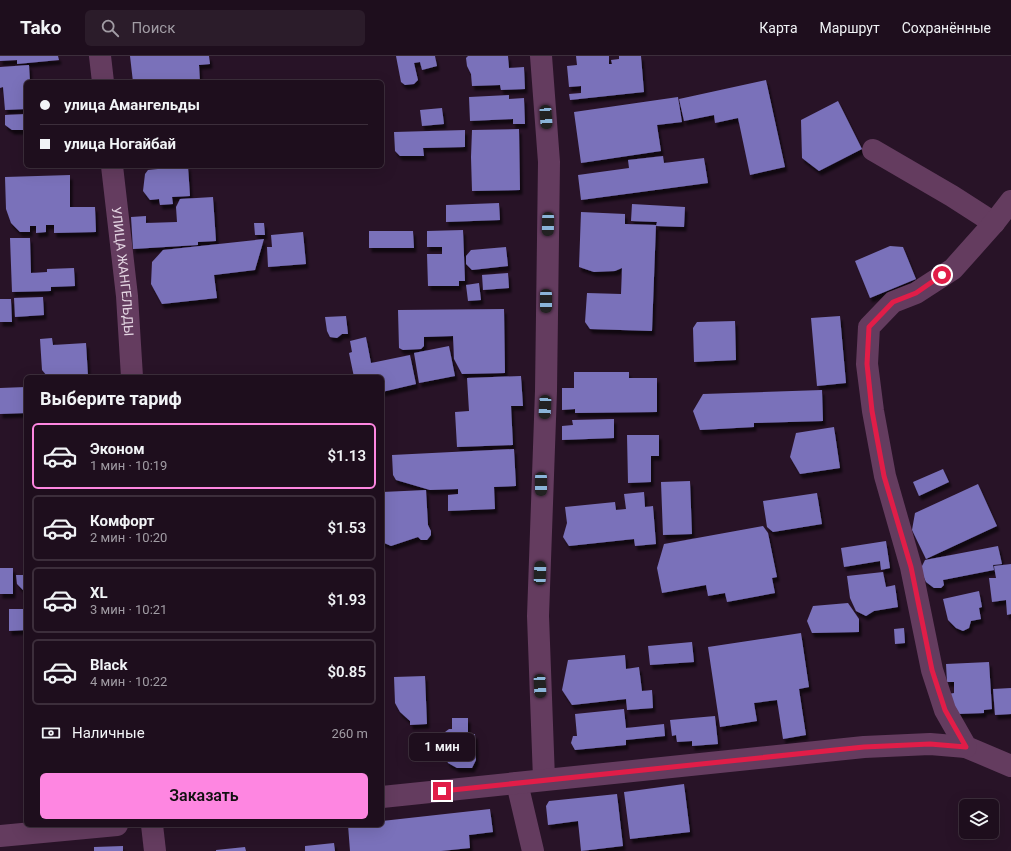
<!DOCTYPE html>
<html lang="ru">
<meta charset="utf-8">
<style>
:root{--surface:#1e0e1d;--page:#2b1c2a;--text:#f1f3f6;--muted:#a19ca4;--line:#3c2e3b;--accent:#fe86e1}
body{margin:0;font-family:Roboto,sans-serif;background:var(--page);color:var(--text);height:100vh;display:flex;flex-direction:column;font-size:15px;white-space:nowrap}
*{box-sizing:border-box;margin:0}
p{font-size:13px;color:var(--muted)}
.icon{flex:none;width:22px;height:22px;fill:none;stroke:currentColor;stroke-width:2;stroke-linecap:round;stroke-linejoin:round}
.map{position:relative;flex:1;overflow:hidden}
.drawer{position:absolute;left:24px;top:319px;width:360px;height:452px;display:flex;flex-direction:column;background:var(--surface);border-radius:6px;box-shadow:0 4px 16px #0002,0 0 0 1px var(--line)}
.drawer>*{flex:none}
.banner{position:absolute;left:24px;top:24px;width:360px;height:88px;border-radius:6px;box-shadow:0 4px 16px #0002,0 0 0 1px var(--line);display:grid;align-content:center;height:88px;padding:0 16px;background:var(--surface)}
.buttons{position:absolute;left:959px;top:743px;display:grid;gap:8px}
.buttons a{display:grid;place-items:center;width:40px;height:40px;border-radius:6px;background:var(--surface);box-shadow:0 4px 16px #0002,0 0 0 1px var(--line);font-size:20px}
.end{position:absolute;width:18px;height:18px;margin:-9px;border:5px solid #e11d48;background:#fff;box-shadow:0 0 0 2px #fff}
.from{border-radius:50%}
.bubble{position:absolute;height:28px;border-radius:6px;background:var(--surface);box-shadow:0 4px 16px #0002,0 0 0 1px var(--line);font-size:13px;font-weight:600;line-height:28px;text-align:center}
.car{position:absolute;width:12px;height:24px;margin:-12px -6px;border-radius:5px;box-shadow:0 0 3px 1px #0007;background:linear-gradient(#222 24%,#8ab4d8 0 40%,#222 0 76%,#8ab4d8 0 86%,#222 0)}
.banner b{display:flex;align-items:center;gap:14px;height:38px;font-size:15px}
.banner b+b{border-top:1px solid var(--line)}
.banner i{width:10px;height:10px;background:var(--text)}
ul{padding:0;list-style:none}
li{display:flex;align-items:center;gap:12px;height:66px;margin:0 8px 6px;padding:0 8px;border:2px solid var(--line);border-radius:6px}
li div{flex:1}
li b{display:block;font-size:15px}
li em{font-style:normal;font-weight:600}
li.selected{border-color:var(--accent)}
li>.icon{width:36px;height:36px;stroke-width:1.5}
h2{padding:0 16px;font-size:18px;line-height:48px}
.pay{display:flex;align-items:center;gap:10px;height:44px;padding:0 16px;font-size:15px}
.pay p{margin-inline-start:auto}
.cta{display:flex;gap:8px;margin-top:auto;padding:8px 16px}
.cta a{flex:1;height:46px;border-radius:6px;background:var(--accent);color:#111;font-size:16px;font-weight:600;line-height:46px;text-align:center}
header{display:flex;align-items:center;gap:24px;box-sizing:border-box;height:56px;padding:0 20px;background:var(--surface);border-bottom:1px solid var(--line)}
header strong{font-size:19px}
nav{display:flex;gap:22px;margin-inline-start:auto;font-size:14px}
.search{width:280px;height:36px;background:var(--page);display:flex;align-items:center;gap:10px;box-sizing:border-box;padding:0 14px;border-radius:6px;color:var(--muted);font-size:15px}
.map>svg:first-child{display:block}
.building{fill:#7a71ba;filter:url(#shadow)}
.lines{fill:none;stroke-linecap:round;stroke-linejoin:round}
.minor{stroke:#643c5f;stroke-width:22}
.route{stroke:#e11d48;stroke-width:5}
.labels{text-anchor:middle;stroke-width:4;stroke-linejoin:round;paint-order:stroke}
.street-label{font-size:13px;fill:#e4d6e3;stroke:#1e0a1e}
</style>
<header>
<strong>Tako</strong>
<div class="search"><svg class="icon" aria-label="search" viewBox="0 0 24 24"><circle cx="10" cy="10" r="6"/><path d="M15 15l6 6"/></svg>Поиск</div>
<nav><a>Карта</a><a>Маршрут</a><a>Сохранённые</a></nav>
</header>
<div class="map">
<svg width="1011" height="795" viewBox="0 0 1011 795">
<defs>
<filter id="shadow"><feDropShadow dx="2.5" dy="4.5" stdDeviation="1" flood-color="#0009"/></filter>
</defs>
<rect width="100%" height="100%" fill="#281327"/>
<path class="building" d="M 0,0 L 58,0 L 59,4 L 17,8 L 17,4 L 0,5 Z
M 130,0 L 209,0 L 210,8 L 199,9 L 200,26 L 133,26 Z
M 396,0 L 435,0 L 437,10 L 422,14 L 420,6 L 414,7 L 418,24 L 414,28 L 405,29 L 401,26 Z
M 468,0 L 508,0 L 509,12 L 524,11 L 525,33 L 501,34 L 500,29 L 472,30 L 471,18 L 467,10 L 466,2 Z
M 576,0 L 609,0 L 609,8 L 612,8 L 611,4 L 619,3 L 619,0 L 641,0 L 644,36 L 570,44 L 569,38 L 581,37 L 581,30 L 569,31 L 567,10 L 577,9 Z
M 29,9 L 30,26 L 26,26 L 26,53 L 5,54 L 3,31 L 0,32 L 0,11 Z
M 766,24 L 785,111 L 750,119 L 738,62 L 715,67 L 714,59 L 684,65 L 679,43 Z
M 509,39 L 509,43 L 524,42 L 525,68 L 513,68 L 513,63 L 470,65 L 469,41 Z
M 678,41 L 682,66 L 657,69 L 661,95 L 581,107 L 574,56 Z
M 838,45 L 862,93 L 819,115 L 802,102 L 801,64 Z
M 442,52 L 444,68 L 422,70 L 420,54 Z
M 26,58 L 26,74 L 12,74 L 5,69 L 5,59 Z
M 519,73 L 520,134 L 472,135 L 471,101 L 472,74 Z
M 465,74 L 465,91 L 423,92 L 424,100 L 400,100 L 395,95 L 394,76 Z
M 663,100 L 664,107 L 704,102 L 708,127 L 581,144 L 578,119 L 629,112 L 628,104 Z
M 188,110 L 190,140 L 172,141 L 173,148 L 160,149 L 159,143 L 150,144 L 143,135 L 145,118 L 148,114 Z
M 70,119 L 70,151 L 95,151 L 96,176 L 54,177 L 54,169 L 46,169 L 46,176 L 36,177 L 36,170 L 30,170 L 30,176 L 20,176 L 11,167 L 6,153 L 5,121 Z
M 213,141 L 216,185 L 198,186 L 198,189 L 133,193 L 131,161 L 146,160 L 146,167 L 177,166 L 176,151 L 180,143 Z
M 499,147 L 500,164 L 446,166 L 446,149 Z
M 632,148 L 685,151 L 684,171 L 656,170 L 657,166 L 631,165 Z
M 581,156 L 625,158 L 625,168 L 656,169 L 652,275 L 590,273 L 585,266 L 587,237 L 621,238 L 622,212 L 615,215 L 594,216 L 579,211 Z
M 254,167 L 264,167 L 265,179 L 255,179 Z
M 463,174 L 465,225 L 459,225 L 459,230 L 428,230 L 427,198 L 442,198 L 442,191 L 427,191 L 427,175 Z
M 369,175 L 413,175 L 414,192 L 369,192 Z
M 303,176 L 306,208 L 268,211 L 267,191 L 272,191 L 271,179 Z
M 10,182 L 30,182 L 31,217 L 47,216 L 47,213 L 74,212 L 75,230 L 51,231 L 51,235 L 12,236 Z
M 264,183 L 255,214 L 214,219 L 217,242 L 162,248 L 151,228 L 152,206 L 163,194 Z
M 890,190 L 903,191 L 916,223 L 870,242 L 855,205 Z
M 506,191 L 508,210 L 472,214 L 466,208 L 466,200 L 471,194 Z
M 508,217 L 509,232 L 483,234 L 482,219 Z
M 479,227 L 481,244 L 468,245 L 466,229 Z
M 43,241 L 44,259 L 15,261 L 14,242 Z
M 0,243 L 11,243 L 12,266 L 0,266 Z
M 504,253 L 505,317 L 462,318 L 454,303 L 453,280 L 424,281 L 424,290 L 421,293 L 403,294 L 399,292 L 398,254 Z
M 346,260 L 348,278 L 342,278 L 337,282 L 330,281 L 327,275 L 325,261 Z
M 840,260 L 846,327 L 817,330 L 811,262 Z
M 735,265 L 736,304 L 694,306 L 693,272 L 697,266 Z
M 366,281 L 371,307 L 410,299 L 416,328 L 382,336 L 382,321 L 354,321 L 349,297 L 352,296 L 350,285 Z
M 52,282 L 53,289 L 86,287 L 88,320 L 48,321 L 42,314 L 40,283 Z
M 449,290 L 455,320 L 419,327 L 414,297 Z
M 574,316 L 629,316 L 629,322 L 657,322 L 657,356 L 575,357 L 575,353 L 562,354 L 562,332 L 574,332 Z
M 521,320 L 523,350 L 511,350 L 513,389 L 457,391 L 455,356 L 469,355 L 467,322 Z
M 26,331 L 26,357 L 0,358 L 0,332 Z
M 822,334 L 823,365 L 754,367 L 754,371 L 700,374 L 693,355 L 703,338 Z
M 614,363 L 614,382 L 562,384 L 562,370 L 573,369 L 572,364 Z
M 834,371 L 840,412 L 800,418 L 790,401 L 796,377 Z
M 627,379 L 659,379 L 659,400 L 651,400 L 651,426 L 628,427 Z
M 514,393 L 516,430 L 494,431 L 495,453 L 448,455 L 448,439 L 458,438 L 458,433 L 430,434 L 396,424 L 393,419 L 392,399 Z
M 943,413 L 949,426 L 919,440 L 913,426 Z
M 690,425 L 692,478 L 663,479 L 661,426 Z
M 978,428 L 997,470 L 926,503 L 912,474 L 915,457 Z
M 426,434 L 428,469 L 431,475 L 431,479 L 427,484 L 421,484 L 418,481 L 391,490 L 382,486 L 382,436 Z
M 644,436 L 645,451 L 653,450 L 656,488 L 635,490 L 634,483 L 569,490 L 563,481 L 567,467 L 565,451 L 615,446 L 616,454 L 626,453 L 624,438 Z
M 817,437 L 822,468 L 773,476 L 767,471 L 763,445 Z
M 763,470 L 768,477 L 777,521 L 772,522 L 775,537 L 727,546 L 725,537 L 708,540 L 706,529 L 662,537 L 657,512 L 664,488 Z
M 886,485 L 890,512 L 881,514 L 880,505 L 844,511 L 841,492 Z
M 998,490 L 1002,508 L 993,509 L 994,514 L 943,524 L 944,529 L 941,532 L 934,532 L 926,526 L 922,517 L 921,512 L 925,504 Z
M 1011,508 L 1011,558 L 1007,559 L 1006,544 L 992,546 L 989,522 L 996,522 L 994,510 Z
M 0,512 L 13,512 L 13,538 L 0,538 Z
M 883,516 L 886,531 L 895,529 L 898,551 L 874,555 L 866,560 L 856,555 L 850,542 L 847,520 Z
M 16,519 L 26,519 L 26,534 L 23,534 L 17,528 Z
M 979,535 L 982,551 L 979,552 L 981,563 L 971,565 L 969,572 L 963,575 L 956,572 L 948,564 L 943,543 Z
M 848,547 L 859,563 L 859,576 L 812,577 L 807,565 L 813,550 Z
M 9,553 L 26,553 L 26,574 L 9,575 Z
M 904,572 L 905,587 L 895,588 L 894,573 Z
M 801,577 L 809,631 L 799,633 L 806,679 L 783,683 L 777,644 L 754,647 L 757,665 L 720,671 L 708,591 Z
M 692,586 L 694,606 L 650,609 L 648,590 Z
M 625,599 L 626,613 L 639,611 L 642,635 L 652,634 L 653,652 L 627,654 L 626,643 L 572,649 L 562,634 L 568,604 Z
M 989,606 L 992,653 L 984,654 L 984,657 L 957,658 L 956,652 L 949,652 L 948,638 L 954,637 L 954,626 L 947,626 L 946,608 Z
M 425,620 L 427,668 L 410,669 L 410,665 L 400,656 L 395,647 L 394,621 Z
M 1011,632 L 1011,658 L 995,659 L 993,633 Z
M 624,653 L 626,672 L 664,668 L 665,680 L 626,684 L 626,689 L 575,694 L 571,687 L 573,680 L 577,680 L 575,658 Z
M 715,660 L 718,688 L 692,690 L 692,685 L 677,686 L 676,679 L 672,680 L 670,664 Z
M 452,662 L 468,662 L 468,678 L 475,678 L 476,704 L 472,712 L 457,712 L 448,707 L 445,700 L 445,676 L 449,673 L 452,673 Z
M 684,728 L 690,776 L 630,783 L 624,736 Z
M 617,738 L 623,790 L 581,795 L 578,765 L 548,769 L 546,750 L 549,745 Z
M 490,753 L 493,776 L 469,779 L 470,792 L 441,795 L 350,795 L 348,769 L 382,769 L 382,765 Z
M 334,787 L 335,795 L 305,795 L 305,790 Z
M 123,790 L 123,795 L 94,795 L 94,791 Z
M 245,791 L 246,795 L 216,795 L 216,794 Z"/>
<g class="lines">
<g class="minor">
<path d="M 100,0 L 103,26"/>
<path d="M 541,0 L 549,106 L 546,335 L 538,560 L 544,723"/>
<path d="M 873,94 L 952,140 L 994,167"/>
<path id="s1" d="M 112,110 L 127,240 L 132,321"/>
<path d="M 1011,145 L 994,167 L 953,213 L 916,237 L 893,246 L 869,271 L 867,308 L 873,355 L 885,420 L 911,511 L 932,614 L 945,654 L 966,691 L 1011,710"/>
<path d="M 517,727 L 533,795"/>
<path d="M 382,741 L 864,691 L 930,688 L 966,691"/>
<path d="M 152,769 L 155,795"/>
<path d="M 0,780 L 117,769"/>
</g>
</g>
<g class="lines">
<path class="route" d="M 442,735 L 864,691 L 930,688 L 966,691 L 945,654 L 932,614 L 911,511 L 884,420 L 872,355 L 867,308 L 869,271 L 893,246 L 916,237 L 942,219"/>
</g>
<g class="labels">
<g class="street-label">
<text dy="5" stroke="none"><textPath href="#s1" startOffset="106">УЛИЦА ЖАНГЕЛЬДЫ</textPath></text>
</g>
</g>
</svg>
<div class="buttons">
<a><svg class="icon" aria-label="layers" viewBox="0 0 24 24"><path d="M12 4l9 5-9 5-9-5zM3 14l9 5 9-5"/></svg></a>
</div>
<i class="end from" style="left:942px;top:219px"></i>
<i class="end" style="left:442px;top:735px"></i>
<div class="bubble" style="left:409px;top:677px;width:66px">1 мин</div>
<i class="car" style="left:546px;top:61px;rotate:176deg"></i>
<i class="car" style="left:548px;top:168px;rotate:181deg"></i>
<i class="car" style="left:546px;top:245px;rotate:180deg"></i>
<i class="car" style="left:545px;top:351px;rotate:183deg"></i>
<i class="car" style="left:541px;top:428px;rotate:180deg"></i>
<i class="car" style="left:540px;top:517px;rotate:2deg"></i>
<i class="car" style="left:540px;top:630px;rotate:177deg"></i>
<div class="banner">
<b><i class="from"></i>улица Амангельды</b>
<b><i></i>улица Ногайбай</b>
</div>
<section class="drawer">
<h2>Выберите тариф</h2>
<ul>
<li class="selected"><svg class="icon" aria-label="car" viewBox="0 0 24 24"><path d="M5 17H2v-5l4-1 3-4h7l3 4 3 1v5h-3M9 17h6M6 11h13"/><circle cx="7" cy="17" r="2"/><circle cx="17" cy="17" r="2"/></svg><div><b>Эконом</b><p>1 мин · 10:19</p></div><em>$1.13</em></li>
<li><svg class="icon" aria-label="car" viewBox="0 0 24 24"><path d="M5 17H2v-5l4-1 3-4h7l3 4 3 1v5h-3M9 17h6M6 11h13"/><circle cx="7" cy="17" r="2"/><circle cx="17" cy="17" r="2"/></svg><div><b>Комфорт</b><p>2 мин · 10:20</p></div><em>$1.53</em></li>
<li><svg class="icon" aria-label="car" viewBox="0 0 24 24"><path d="M5 17H2v-5l4-1 3-4h7l3 4 3 1v5h-3M9 17h6M6 11h13"/><circle cx="7" cy="17" r="2"/><circle cx="17" cy="17" r="2"/></svg><div><b>XL</b><p>3 мин · 10:21</p></div><em>$1.93</em></li>
<li><svg class="icon" aria-label="car" viewBox="0 0 24 24"><path d="M5 17H2v-5l4-1 3-4h7l3 4 3 1v5h-3M9 17h6M6 11h13"/><circle cx="7" cy="17" r="2"/><circle cx="17" cy="17" r="2"/></svg><div><b>Black</b><p>4 мин · 10:22</p></div><em>$0.85</em></li>
</ul>
<div class="pay"><svg class="icon" aria-label="cash" viewBox="0 0 24 24"><path d="M3 7h18v10H3z"/><circle cx="12" cy="12" r="2"/></svg>Наличные<p>260 m</p></div>
<div class="cta"><a>Заказать</a></div>
</section>
</div>
